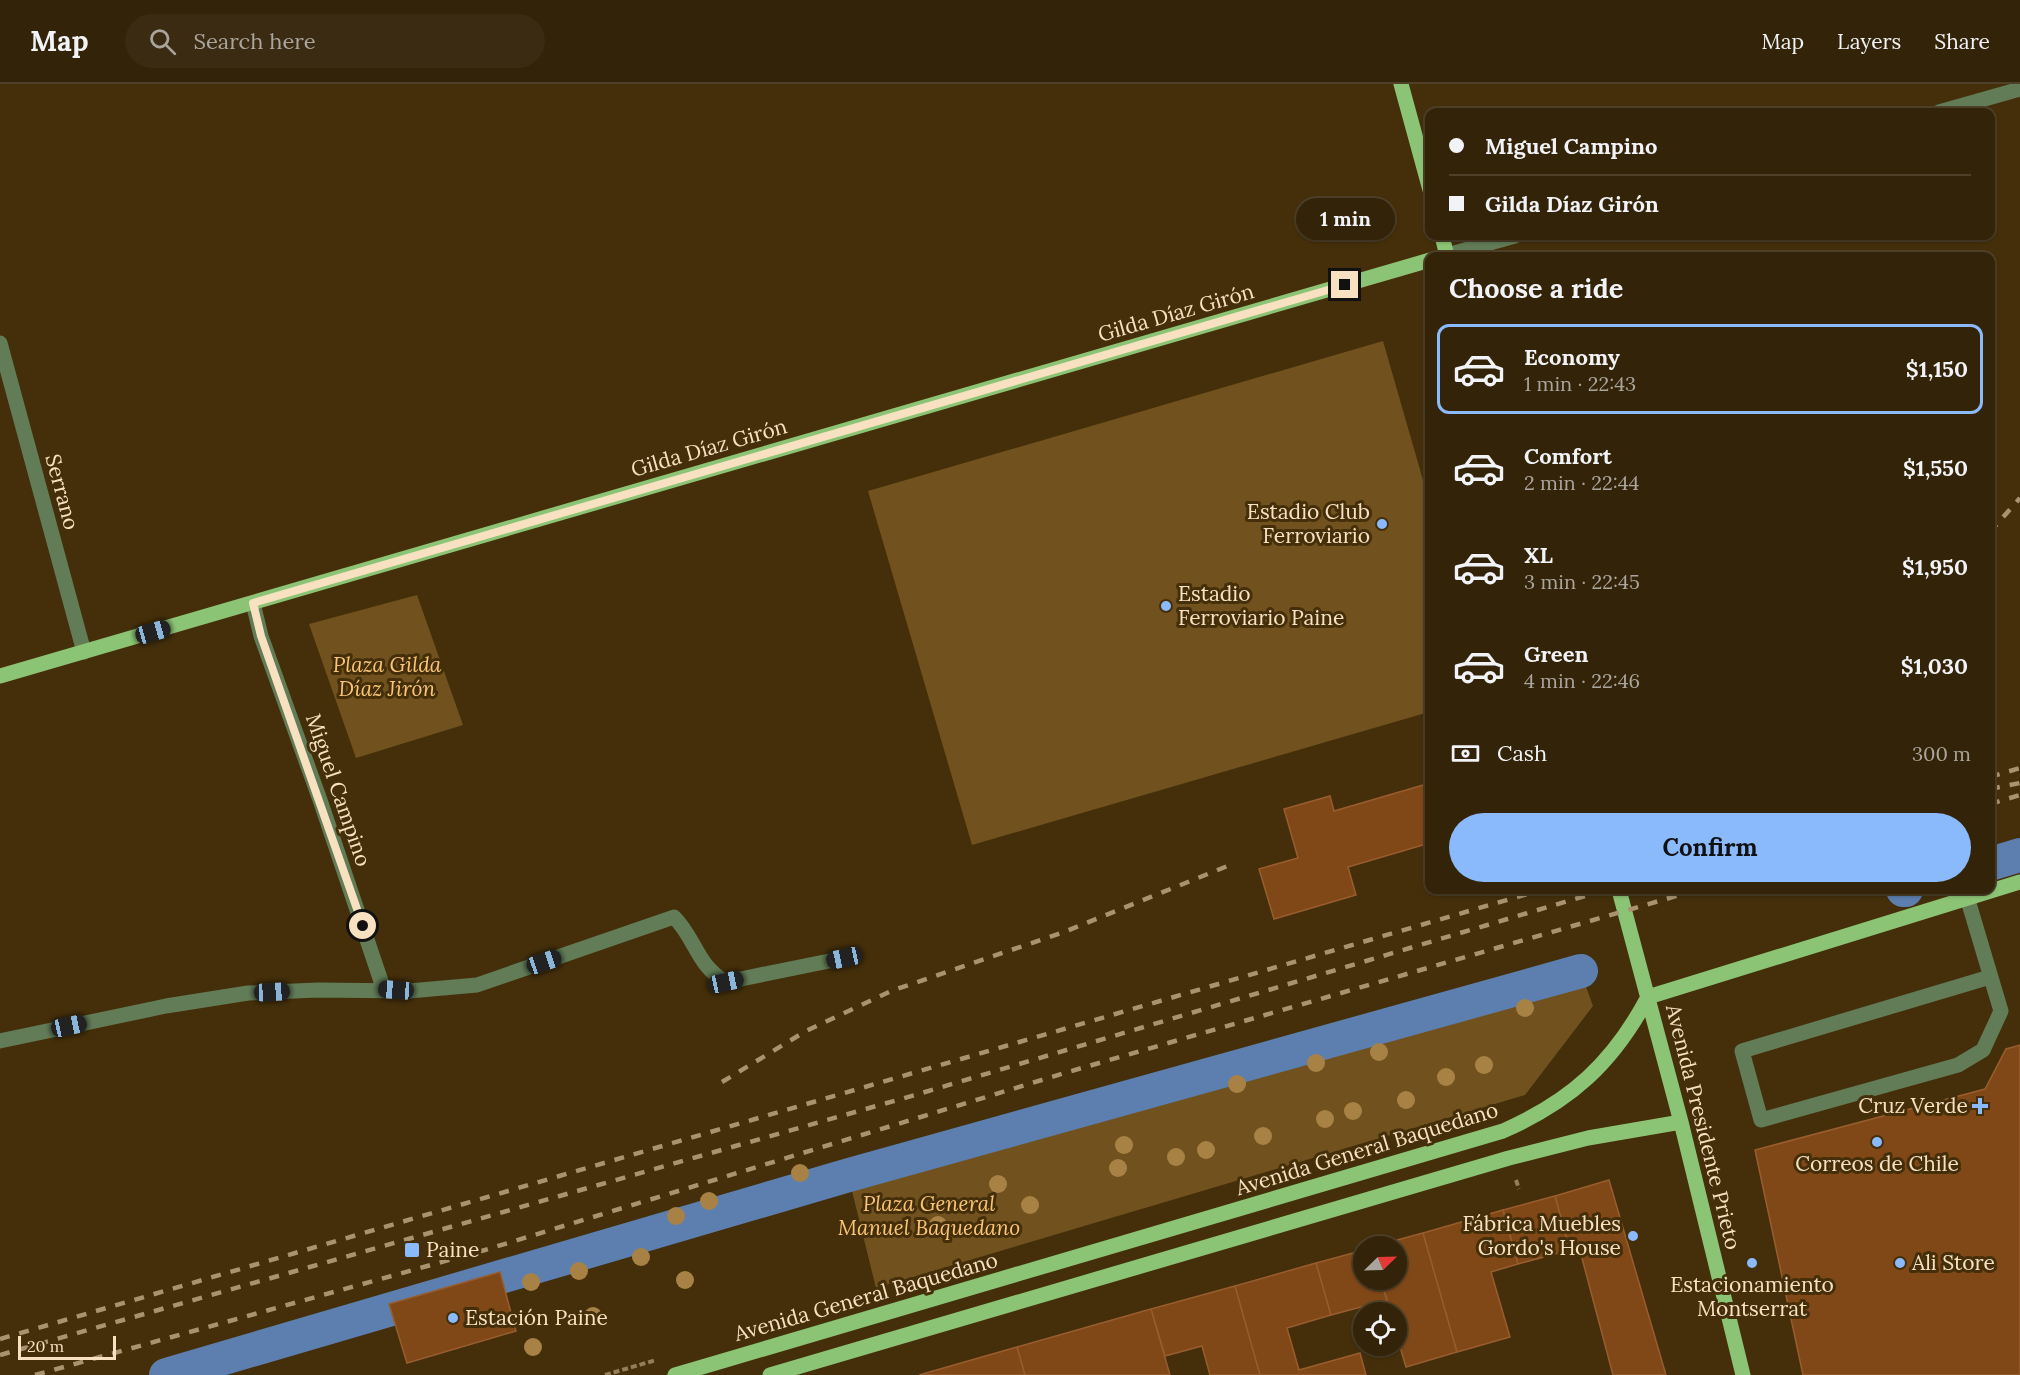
<!DOCTYPE html>
<meta charset="utf-8">
<style>
:root{--surface:#332308;--page:#3b2b12;--text:#f1f3f6;--muted:#a9a49c;--line:#4e4029;--accent:#8abafc}
body{margin:0;font-family:Lora,serif;background:var(--page);color:var(--text);height:100vh;display:flex;flex-direction:column;font-size:22px;white-space:nowrap}
*{box-sizing:border-box;margin:0}
p{font-size:20px;color:var(--muted)}
.icon{flex:none;width:33px;height:33px;fill:none;stroke:currentColor;stroke-width:2;stroke-linecap:round;stroke-linejoin:round}
.map{position:relative;flex:1;overflow:hidden}
.drawer{position:absolute;left:1425px;top:168px;width:570px;height:642px;display:flex;flex-direction:column;background:var(--surface);border-radius:12px;box-shadow:0 2px 4px #0004,0 0 0 2px var(--line)}
.drawer>*{flex:none}
.top-card{position:absolute;left:1425px;top:24px;width:570px;height:132px;border-radius:12px;box-shadow:0 2px 4px #0004,0 0 0 2px var(--line);display:grid;align-content:center;height:132px;padding:0 24px;background:var(--surface)}
.needle{width:39px;rotate:67deg}
.controls{position:absolute;left:1353px;top:1152px;display:grid;gap:12px}
.controls a{display:grid;place-items:center;width:54px;height:54px;border-radius:50%;background:var(--surface);box-shadow:0 2px 4px #0004,0 0 0 2px var(--line);font-size:30px}
.scale{position:absolute;left:18px;bottom:15px;width:98px;box-sizing:border-box;padding-left:6px;border:3px solid #f7e1c1;border-top:0;font-size:16px;line-height:21px;white-space:nowrap;color:#f7e1c1;-webkit-text-stroke:4px #442f0a;paint-order:stroke}
.end{position:absolute;width:27px;height:27px;margin:-14px;border:8px solid #f7e1c1;background:#111;box-shadow:0 0 0 3px #111}
.from{border-radius:50%}
.bubble{position:absolute;height:42px;border-radius:21px;background:var(--surface);box-shadow:0 2px 4px #0004,0 0 0 2px var(--line);font-size:20px;font-weight:800;line-height:42px;text-align:center}
.car{position:absolute;width:18px;height:36px;margin:-18px -9px;border-radius:8px;box-shadow:0 0 4px 2px #0007;background:linear-gradient(#222 24%,#8ab4d8 0 40%,#222 0 76%,#8ab4d8 0 86%,#222 0)}
.top-card b{display:flex;align-items:center;gap:21px;height:57px;font-size:22px}
.top-card b+b{border-top:2px solid var(--line)}
.top-card i{width:15px;height:15px;background:var(--text)}
ul{padding:0;list-style:none}
li{display:flex;align-items:center;gap:18px;height:90px;margin:0 12px 9px;padding:0 12px;border:3px solid transparent;border-radius:12px}
li div{flex:1}
li b{display:block;font-size:22px}
li em{font-style:normal;font-weight:800}
li.selected{border-color:var(--accent)}
li>.icon{width:54px;height:54px;stroke-width:1.5}
h2{padding:0 24px;font-size:27px;line-height:72px}
.pay{display:flex;align-items:center;gap:15px;height:66px;padding:0 24px;font-size:22px}
.pay p{margin-inline-start:auto}
.action{display:flex;gap:12px;margin-top:auto;padding:12px 24px}
.action a{flex:1;height:69px;border-radius:36px;background:var(--accent);color:#111;font-size:24px;font-weight:800;line-height:69px;text-align:center}
header{display:flex;align-items:center;gap:36px;box-sizing:border-box;height:84px;padding:0 30px;background:var(--surface);border-bottom:2px solid var(--line)}
header strong{font-size:28px}
nav{display:flex;gap:33px;margin-inline-start:auto;font-size:21px}
.search{width:420px;height:54px;background:var(--page);display:flex;align-items:center;gap:15px;box-sizing:border-box;padding:0 21px;border-radius:33px;color:var(--muted);font-size:22px}
.map>svg:first-child{display:block}
.green{fill:#71521e}
.lines{fill:none;stroke-linecap:round;stroke-linejoin:round}
.canal{stroke:#5c7faf;stroke-width:34}
.building{fill:#814817;stroke:#985d2f;stroke-width:1.5}
.path{stroke:#937d5b;stroke-width:4;stroke-dasharray:6 3;stroke-linecap:butt}
.minor{stroke:#617c56;stroke-width:15}
.major{stroke:#8cc475;stroke-width:15}
.rail{stroke:#a89270;stroke-width:4.5;stroke-dasharray:10 10;stroke-linecap:butt}
.tree{fill:#a88245}
.route{stroke:#f7e1c1;stroke-width:8}
.poi-dot{fill:#8abafc;stroke:#442f0a;stroke-width:2}
.labels{text-anchor:middle;stroke-width:6;stroke-linejoin:round;paint-order:stroke}
.street-label{font-size:21px;fill:#f7e1c1;stroke:#442f0a}
.poi-label{font-size:21px;fill:#f7e1c1;stroke:#442f0a;text-anchor:start}
.park-label{font-size:21px;font-style:italic;fill:#f9c576;stroke:#442f0a}
</style>
<header>
<strong>Map</strong>
<div class="search"><svg class="icon" aria-label="search" viewBox="0 0 24 24"><circle cx="10" cy="10" r="6"/><path d="M15 15l6 6"/></svg>Search here</div>
<nav><a>Map</a><a>Layers</a><a>Share</a></nav>
</header>
<div class="map">
<svg width="2020" height="1291" viewBox="0 0 2020 1291">
<rect width="100%" height="100%" fill="#442f0a"/>
<path class="green" d="M 1383,257 L 1429,417 L 1429,628 L 972,761 L 868,407 Z
M 417,511 L 463,641 L 356,674 L 309,540 Z
M 1583,894 L 1593,922 L 1525,1011 L 876,1204 L 850,1099 Z"/>
<g class="lines">
<path class="canal" d="M 1990,780 L 2020,771
M 1903,806 L 1906,806
M 166,1291 L 849,1091 L 1581,887"/>
</g>
<path class="building" d="M 1430,699 L 1430,759 L 1348,783 L 1356,811 L 1274,835 L 1259,785 L 1298,774 L 1284,725 L 1330,712 L 1334,727 Z
M 2020,961 L 2020,1291 L 1803,1291 L 1755,1066 L 1985,1005 L 2006,965 Z
M 1609,1096 L 1666,1291 L 1613,1291 L 1579,1163 L 1570,1166 L 1555,1112 Z
M 1555,1112 L 1570,1166 L 1518,1180 L 1503,1126 Z
M 1503,1126 L 1518,1180 L 1491,1188 L 1510,1253 L 1457,1268 L 1423,1149 Z
M 1423,1149 L 1457,1268 L 1406,1283 L 1396,1250 L 1396,1228 L 1390,1228 L 1381,1196 L 1396,1196 L 1396,1162 L 1375,1162 Z
M 1364,1166 L 1364,1196 L 1381,1196 L 1387,1216 L 1331,1231 L 1316,1179 Z
M 1316,1179 L 1331,1231 L 1287,1244 L 1299,1286 L 1360,1269 L 1366,1291 L 1260,1291 L 1235,1202 Z
M 500,1188 L 516,1247 L 407,1279 L 389,1220 Z
M 1235,1202 L 1260,1291 L 1210,1291 L 1202,1262 L 1165,1272 L 1151,1225 Z
M 1151,1225 L 1170,1291 L 1025,1291 L 1017,1263 Z
M 1017,1263 L 1025,1291 L 919,1291 Z"/>
<g class="lines">
<path class="path" d="M 1516,1096 L 1519,1105
M 605,1291 L 656,1276"/>
<path class="minor" d="M 1939,28 L 2020,5
M 1447,171 L 1515,152
M 0,259 L 84,568
M 253,519 L 261,552 L 320,716 L 384,906
M 1967,813 L 2001,927 L 1983,966 L 1958,981 L 1761,1036 L 1742,967 L 1990,893
M 0,957 L 166,922 L 248,909 L 318,906 L 409,907 L 477,901 L 674,833 C 696,855 697,882 726,898 L 844,874"/>
<path class="major" d="M 1401,0 L 1430,106
M 1442,152 L 1447,172
M 0,592 L 1430,176
M 1619,806 L 1681,1038 L 1743,1291
M 675,1291 L 1503,1047 C 1571,1017 1613,979 1648,913 L 2020,798
M 770,1291 L 1509,1074 L 1588,1054 L 1681,1038"/>
<path class="rail" d="M 1990,448 L 2020,414
M 1990,693 L 2020,684
M 1990,705 L 2020,699
M 1990,720 L 2020,711
M 722,998 L 806,947 L 891,907 L 1064,848 L 1235,779
M 0,1255 L 1541,806
M 0,1271 L 915,1011 L 1605,806
M 35,1291 L 485,1166 L 1068,988 L 1697,806"/>
</g>
<g class="tree">
<circle cx="1525" cy="924" r="9"/>
<circle cx="1379" cy="968" r="9"/>
<circle cx="1316" cy="979" r="9"/>
<circle cx="1484" cy="981" r="9"/>
<circle cx="1446" cy="993" r="9"/>
<circle cx="1237" cy="1000" r="9"/>
<circle cx="1406" cy="1016" r="9"/>
<circle cx="1353" cy="1027" r="9"/>
<circle cx="1325" cy="1035" r="9"/>
<circle cx="1263" cy="1052" r="9"/>
<circle cx="1124" cy="1061" r="9"/>
<circle cx="1206" cy="1066" r="9"/>
<circle cx="1176" cy="1073" r="9"/>
<circle cx="1118" cy="1084" r="9"/>
<circle cx="800" cy="1089" r="9"/>
<circle cx="998" cy="1100" r="9"/>
<circle cx="709" cy="1117" r="9"/>
<circle cx="1030" cy="1121" r="9"/>
<circle cx="676" cy="1132" r="9"/>
<circle cx="938" cy="1141" r="9"/>
<circle cx="641" cy="1173" r="9"/>
<circle cx="579" cy="1187" r="9"/>
<circle cx="685" cy="1196" r="9"/>
<circle cx="531" cy="1198" r="9"/>
<circle cx="593" cy="1232" r="9"/>
<circle cx="533" cy="1263" r="9"/>
</g>
<g class="lines">
<path class="route" d="M 363,842 L 261,552 L 253,519 L 1345,201"/>
</g>
<g class="poi-dot">
<circle cx="1382" cy="440" r="6"/>
<circle cx="1166" cy="522" r="6"/>
<path d="M1977 1013h6v6h6v6h-6v6h-6v-6h-6v-6h6z"/>
<circle cx="1877" cy="1058" r="6"/>
<circle cx="1633" cy="1152" r="6"/>
<rect x="404" y="1158" width="16" height="16" rx="3"/>
<circle cx="1752" cy="1179" r="6"/>
<circle cx="1900" cy="1179" r="6"/>
<circle cx="453" cy="1234" r="6"/>
</g>
<g class="labels">
<g class="street-label">
<text transform="translate(1176 229) rotate(-16)" y="7">Gilda Díaz Girón</text>
<text transform="translate(709 364) rotate(-16)" y="7">Gilda Díaz Girón</text>
<text transform="translate(62 408) rotate(75)" y="7">Serrano</text>
<text transform="translate(338 706) rotate(71)" y="7">Miguel Campino</text>
<text transform="translate(1703 1043) rotate(76)" y="7">Avenida Presidente Prieto</text>
<text transform="translate(1367 1065) rotate(-17)" y="7">Avenida General Baquedano</text>
<text transform="translate(866 1213) rotate(-16)" y="7">Avenida General Baquedano</text>
</g>
<g class="poi-label">
<text x="1370" y="435" text-anchor="end">Estadio Club<tspan x="1370" dy="24">Ferroviario</tspan></text>
<text x="1178" y="517">Estadio<tspan x="1178" dy="24">Ferroviario Paine</tspan></text>
<text x="1968" y="1029" text-anchor="end">Cruz Verde</text>
<text x="1877" y="1087" text-anchor="middle">Correos de Chile</text>
<text x="1621" y="1147" text-anchor="end">Fábrica Muebles<tspan x="1621" dy="24">Gordo's House</tspan></text>
<text x="426" y="1173">Paine</text>
<text x="1912" y="1186">Ali Store</text>
<text x="1752" y="1208" text-anchor="middle">Estacionamiento<tspan x="1752" dy="24">Montserrat</tspan></text>
<text x="465" y="1241">Estación Paine</text>
</g>
<g class="park-label">
<text x="387" y="588">Plaza Gilda<tspan x="387" dy="24">Díaz Jirón</tspan></text>
<text x="929" y="1127">Plaza General<tspan x="929" dy="24">Manuel Baquedano</tspan></text>
</g>
</g>
</svg>
<div class="controls">
<a><svg class="needle" viewBox="-14 -14 28 28"><path d="M0-13l5 13h-10z" fill="#e53935"/><path d="M0 13l5-13h-10z" fill="#a9a49c"/></svg></a>
<a><svg class="icon" aria-label="locate" viewBox="0 0 24 24"><circle cx="12" cy="12" r="6"/><path d="M12 2v4M12 18v4M2 12h4M18 12h4"/></svg></a>
</div>
<div class="scale">20 m</div>
<i class="end from" style="left:363px;top:842px"></i>
<i class="end" style="left:1345px;top:201px"></i>
<div class="bubble" style="left:1296px;top:114px;width:99px">1 min</div>
<i class="car" style="left:153px;top:548px;rotate:74deg"></i>
<i class="car" style="left:844px;top:874px;rotate:258deg"></i>
<i class="car" style="left:544px;top:878px;rotate:71deg"></i>
<i class="car" style="left:726px;top:898px;rotate:78deg"></i>
<i class="car" style="left:396px;top:906px;rotate:274deg"></i>
<i class="car" style="left:272px;top:908px;rotate:87deg"></i>
<i class="car" style="left:69px;top:942px;rotate:78deg"></i>
<div class="top-card">
<b><i class="from"></i>Miguel Campino</b>
<b><i></i>Gilda Díaz Girón</b>
</div>
<section class="drawer">
<h2>Choose a ride</h2>
<ul>
<li class="selected"><svg class="icon" aria-label="car" viewBox="0 0 24 24"><path d="M5 17H2v-5l4-1 3-4h7l3 4 3 1v5h-3M9 17h6M6 11h13"/><circle cx="7" cy="17" r="2"/><circle cx="17" cy="17" r="2"/></svg><div><b>Economy</b><p>1 min · 22:43</p></div><em>$1,150</em></li>
<li><svg class="icon" aria-label="car" viewBox="0 0 24 24"><path d="M5 17H2v-5l4-1 3-4h7l3 4 3 1v5h-3M9 17h6M6 11h13"/><circle cx="7" cy="17" r="2"/><circle cx="17" cy="17" r="2"/></svg><div><b>Comfort</b><p>2 min · 22:44</p></div><em>$1,550</em></li>
<li><svg class="icon" aria-label="car" viewBox="0 0 24 24"><path d="M5 17H2v-5l4-1 3-4h7l3 4 3 1v5h-3M9 17h6M6 11h13"/><circle cx="7" cy="17" r="2"/><circle cx="17" cy="17" r="2"/></svg><div><b>XL</b><p>3 min · 22:45</p></div><em>$1,950</em></li>
<li><svg class="icon" aria-label="car" viewBox="0 0 24 24"><path d="M5 17H2v-5l4-1 3-4h7l3 4 3 1v5h-3M9 17h6M6 11h13"/><circle cx="7" cy="17" r="2"/><circle cx="17" cy="17" r="2"/></svg><div><b>Green</b><p>4 min · 22:46</p></div><em>$1,030</em></li>
</ul>
<div class="pay"><svg class="icon" aria-label="cash" viewBox="0 0 24 24"><path d="M3 7h18v10H3z"/><circle cx="12" cy="12" r="2"/></svg>Cash<p>300 m</p></div>
<div class="action"><a>Confirm</a></div>
</section>
</div>
